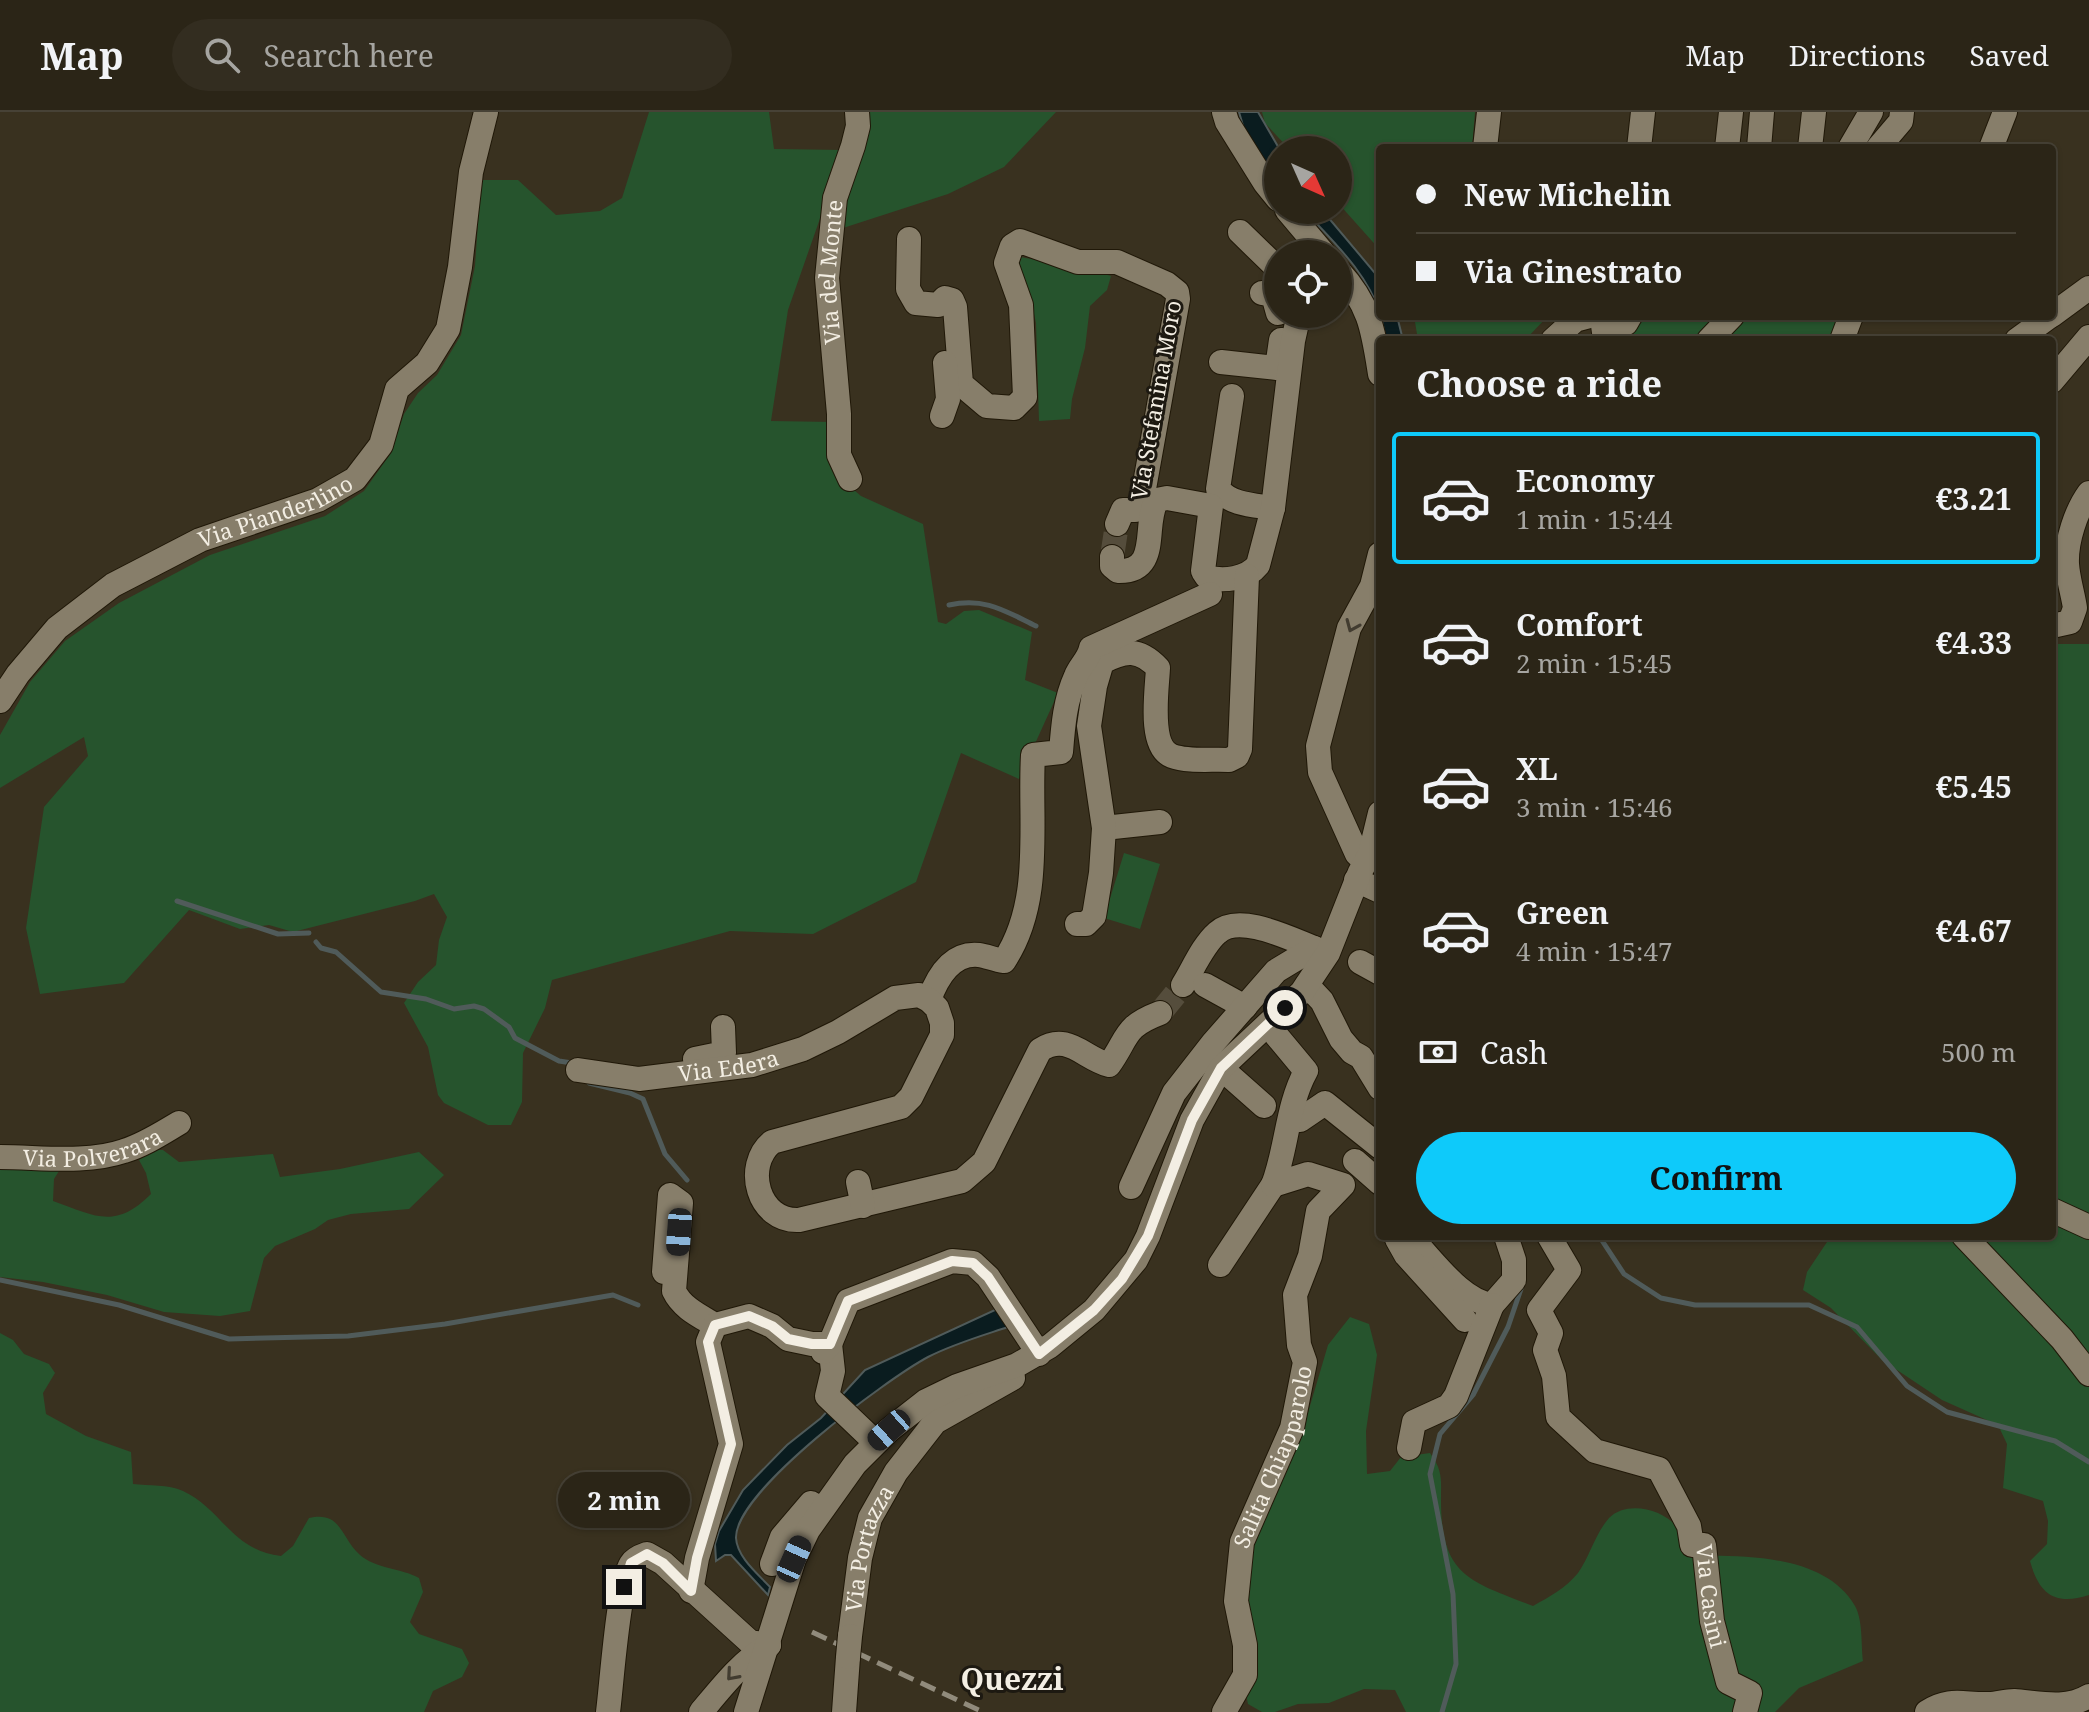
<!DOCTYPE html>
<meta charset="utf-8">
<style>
:root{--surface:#2b2517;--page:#332d20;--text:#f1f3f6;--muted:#a6a5a1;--line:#474236;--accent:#0ecafa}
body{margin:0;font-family:"Noto Serif",serif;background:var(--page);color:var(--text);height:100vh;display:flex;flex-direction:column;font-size:30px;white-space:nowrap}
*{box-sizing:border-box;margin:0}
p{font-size:26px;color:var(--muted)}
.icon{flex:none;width:44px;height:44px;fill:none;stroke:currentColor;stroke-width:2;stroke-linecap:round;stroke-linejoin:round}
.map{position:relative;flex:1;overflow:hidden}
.sheet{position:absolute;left:1376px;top:224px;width:680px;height:904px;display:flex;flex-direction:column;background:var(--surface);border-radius:8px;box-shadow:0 2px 6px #0004,0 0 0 2px var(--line)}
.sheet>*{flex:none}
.top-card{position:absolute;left:1376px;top:32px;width:680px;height:176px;border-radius:8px;box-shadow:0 2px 6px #0004,0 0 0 2px var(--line);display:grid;align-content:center;height:176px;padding:0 40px;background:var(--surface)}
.needle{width:52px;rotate:135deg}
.buttons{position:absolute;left:1264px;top:24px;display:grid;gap:16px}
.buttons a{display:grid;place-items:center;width:88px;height:88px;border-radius:50%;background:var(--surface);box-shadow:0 2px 6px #0004,0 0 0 2px var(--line);font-size:40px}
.end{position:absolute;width:36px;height:36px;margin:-18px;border:10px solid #f3eee3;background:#111;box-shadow:0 0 0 4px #111}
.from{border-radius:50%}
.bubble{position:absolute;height:56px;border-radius:28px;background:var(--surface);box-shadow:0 2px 6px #0004,0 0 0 2px var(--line);font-size:26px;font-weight:700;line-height:56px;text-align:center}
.car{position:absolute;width:24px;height:48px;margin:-24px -12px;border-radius:10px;box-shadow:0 0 6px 2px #0007;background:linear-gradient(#222 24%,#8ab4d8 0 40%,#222 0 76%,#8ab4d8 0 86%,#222 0)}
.top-card b{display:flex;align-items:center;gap:28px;height:76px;font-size:30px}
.top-card b+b{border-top:2px solid var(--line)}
.top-card i{width:20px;height:20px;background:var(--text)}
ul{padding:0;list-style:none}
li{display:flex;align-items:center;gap:24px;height:132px;margin:0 16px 12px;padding:0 24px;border:4px solid transparent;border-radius:8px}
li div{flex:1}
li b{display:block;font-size:30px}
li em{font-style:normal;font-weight:700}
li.current{border-color:var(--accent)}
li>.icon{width:72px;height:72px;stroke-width:1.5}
h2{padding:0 40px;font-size:36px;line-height:96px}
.pay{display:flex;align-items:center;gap:20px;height:88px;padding:0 40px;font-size:30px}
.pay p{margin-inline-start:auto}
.primary-button{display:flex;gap:16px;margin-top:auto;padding:16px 40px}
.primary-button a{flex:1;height:92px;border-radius:48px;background:var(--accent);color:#111;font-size:32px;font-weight:700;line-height:92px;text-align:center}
header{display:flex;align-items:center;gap:48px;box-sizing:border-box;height:112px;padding:0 40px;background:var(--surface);border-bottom:2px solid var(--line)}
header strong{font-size:38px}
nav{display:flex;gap:44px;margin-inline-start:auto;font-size:28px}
.search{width:560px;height:72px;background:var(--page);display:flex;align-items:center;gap:20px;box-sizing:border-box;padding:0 28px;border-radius:44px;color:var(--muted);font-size:30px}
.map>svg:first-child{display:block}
.green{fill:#26542d}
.water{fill:#0a1c1f;stroke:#505b5a;stroke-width:2}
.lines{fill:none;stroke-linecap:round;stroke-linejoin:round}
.stream{stroke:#505b5a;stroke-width:5}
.minor-tunnel{stroke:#554d3c;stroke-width:24;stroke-dasharray:24 12;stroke-linecap:butt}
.minor-casing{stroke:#201808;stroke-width:26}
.minor{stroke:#877e6a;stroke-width:24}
.rail{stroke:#918b7c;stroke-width:5;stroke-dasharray:16 8;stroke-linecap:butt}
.minor-bridge-casing{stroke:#201808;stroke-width:26;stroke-linecap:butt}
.minor-bridge{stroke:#877e6a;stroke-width:24}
.oneway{stroke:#423c30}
.route{stroke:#f3eee3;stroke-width:10}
.labels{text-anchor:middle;stroke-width:6;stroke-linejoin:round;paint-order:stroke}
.street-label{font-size:22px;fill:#f3eee3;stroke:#1d1911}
.district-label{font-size:30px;font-weight:bold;fill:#f3eee3;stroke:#1d1911}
</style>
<header>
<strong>Map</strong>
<div class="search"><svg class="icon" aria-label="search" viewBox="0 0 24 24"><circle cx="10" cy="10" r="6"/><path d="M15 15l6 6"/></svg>Search here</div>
<nav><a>Map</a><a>Directions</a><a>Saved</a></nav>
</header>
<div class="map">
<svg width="2089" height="1600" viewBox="0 0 2089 1600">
<rect width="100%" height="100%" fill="#39311f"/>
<path class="green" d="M 649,0 L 769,0 L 774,37 L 844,38 L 788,198 L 771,309 L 833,310 L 847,372 L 861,384 L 923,412 L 938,510 L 946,512 L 964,499 L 979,498 L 1032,520 L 1025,568 L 1058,581 L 1019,667 L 961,641 L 916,770 L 813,822 L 730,819 L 552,868 L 545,896 L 523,941 L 522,990 L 511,1013 L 488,1013 L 444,991 L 438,983 L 428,935 L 404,891 L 418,870 L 436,853 L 439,828 L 447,805 L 434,782 L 415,789 L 293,820 L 269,813 L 240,817 L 189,798 L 124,871 L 40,882 L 26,816 L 44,695 L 88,644 L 84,625 L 0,676 L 0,623 L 30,570 L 65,529 L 119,491 L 210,443 L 325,404 L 364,379 L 391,341 L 404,302 L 418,281 L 437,263 L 461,223 L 475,154 L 481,68 L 518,68 L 556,103 L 600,99 L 622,86 Z
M 866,0 L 1056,0 L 1004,55 L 948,82 L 840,117 Z
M 1262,0 L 1475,0 L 1472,36 L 1380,36 L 1380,138 L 1338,91 L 1338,38 L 1290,38 L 1265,11 Z
M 1020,145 L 1088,157 L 1111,164 L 1107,178 L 1090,194 L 1085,236 L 1072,287 L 1070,307 L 1039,309 L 1036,211 L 1030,184 L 1016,150 Z
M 1414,204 L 1548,204 L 1525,228 L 1418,228 Z
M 1643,204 L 1728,204 L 1703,228 L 1621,228 L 1642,210 Z
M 1747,204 L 1846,204 L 1837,228 L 1725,228 Z
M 2052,532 L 2089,532 L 2089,1483 C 2055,1494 2039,1482 2030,1449 L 2047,1432 L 2048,1409 L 2043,1389 L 2003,1376 L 2007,1332 L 1998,1313 L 1942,1288 L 1882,1248 L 1831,1196 L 1803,1178 L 1807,1160 L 1831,1124 L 2052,1124 Z
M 1124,741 L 1160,752 L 1140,817 L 1104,806 Z
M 154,1038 L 163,1038 L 179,1050 L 273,1042 L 280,1065 L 340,1057 L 419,1040 L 444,1063 L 409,1097 L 351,1102 L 328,1108 L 315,1117 L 275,1134 L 264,1146 L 250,1199 L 220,1204 L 164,1200 L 107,1183 L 43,1170 L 0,1165 L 0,1052 L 64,1051 L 54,1067 L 53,1089 C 95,1104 115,1118 151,1082 L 146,1061 L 139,1048 Z
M 1350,1205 L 1369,1212 L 1377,1243 L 1366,1319 L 1367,1362 L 1390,1359 L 1401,1345 L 1430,1341 C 1443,1359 1441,1367 1441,1388 C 1441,1465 1470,1469 1533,1494 C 1549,1485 1566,1476 1578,1461 C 1590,1444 1595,1422 1609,1406 C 1628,1387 1668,1398 1681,1420 C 1684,1426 1685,1437 1686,1444 C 1739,1443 1825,1441 1855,1494 C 1863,1508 1861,1533 1863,1549 L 1799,1576 L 1775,1600 L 1406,1600 L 1395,1578 L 1364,1577 L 1329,1591 L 1298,1592 L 1275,1600 L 1262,1600 L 1248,1592 L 1242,1563 L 1248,1423 L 1304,1314 L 1328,1233 Z
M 0,1221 L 13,1228 L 24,1242 L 49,1252 L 55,1261 L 43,1281 L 46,1302 L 86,1324 L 131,1340 L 133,1372 C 149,1374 168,1372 183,1379 C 222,1397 231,1438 281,1444 L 293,1434 L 309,1406 C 342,1399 340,1425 360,1443 C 376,1457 401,1456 419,1466 L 423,1480 L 410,1510 L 419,1522 L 462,1537 L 469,1551 L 462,1565 L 433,1579 L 424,1600 L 0,1600 Z"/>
<path class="water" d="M 1239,0 L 1258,0 L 1280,38 L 1278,38 L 1278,70 L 1244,17 Z
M 1304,98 L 1322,98 L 1380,167 L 1380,201 C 1366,159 1333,130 1304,98 Z
M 1381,204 L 1397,204 L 1403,228 L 1386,228 Z
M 997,1197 L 1008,1215 C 981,1224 953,1232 928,1245 C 887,1267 735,1379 736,1426 C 737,1445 758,1462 770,1475 L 768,1483 L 731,1443 L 725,1443 L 716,1449 L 715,1432 L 719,1419 L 743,1378 L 787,1333 L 821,1306 L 865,1258 Z"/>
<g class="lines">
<path class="stream" d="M 949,493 C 985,485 1005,499 1036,514
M 177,789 L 278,822 L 309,821
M 316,830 L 321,836 L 336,840 L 381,880 L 426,887 L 454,897 L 474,894 L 484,897 L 509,915 L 515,926 L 559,949 L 572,951
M 589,971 L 630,981 L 643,987 L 665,1042 L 687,1068
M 1596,1124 L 1601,1127 L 1624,1162 L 1661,1186 L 1695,1193 L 1809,1193 L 1857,1215 L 1907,1274 L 1947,1300 L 2055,1329 L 2089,1350
M 0,1168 L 119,1193 L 229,1227 L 348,1224 L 445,1212 L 613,1183 L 638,1193
M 1442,1600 L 1456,1552 L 1453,1482 L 1430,1362 L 1440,1322 L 1473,1283 L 1508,1215 L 1522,1174"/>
<path class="minor-tunnel" d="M 1112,445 L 1117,412
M 1160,901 L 1183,873"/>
<defs>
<g id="minor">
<path d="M 1224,0 L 1227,10 L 1265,71 L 1278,87"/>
<path d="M 1485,36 L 1489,0"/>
<path d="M 1639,36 L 1643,0"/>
<path d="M 1727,36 L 1731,0"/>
<path d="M 1759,36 L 1762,0"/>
<path d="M 1810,36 L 1814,0"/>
<path d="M 1850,36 L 1871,0"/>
<path d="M 1878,36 L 1901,9 L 1902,0"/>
<path d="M 1991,36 L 2005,0"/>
<path d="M 1287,98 L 1324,142"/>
<path d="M 1240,120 L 1278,157"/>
<path d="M 909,127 L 908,177 L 916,191 L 938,193 L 945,186 L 952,188 L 955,195 L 961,272 L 987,294 L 1014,296 L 1025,285 L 1021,193 L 1006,151 L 1012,134 L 1020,129 L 1078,150 L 1117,150 L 1167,172 L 1177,180 L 1178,187 L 1142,388 L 1135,398 L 1123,398 L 1117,412"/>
<path d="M 1338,158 C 1370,193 1373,217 1380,262"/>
<path d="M 1262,181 L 1273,183 L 1278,201"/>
<path d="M 2052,203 L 2089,176"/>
<path d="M 1553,228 L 1575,208 L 1590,204"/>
<path d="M 1605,228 L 1603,213 L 1611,209 L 1626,211 L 1630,204"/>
<path d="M 1709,228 L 1732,204"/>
<path d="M 1842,228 L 1851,204"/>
<path d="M 2017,228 L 2050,204"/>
<path d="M 1221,250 L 1277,256 L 1281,228"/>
<path d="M 2052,269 L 2089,225"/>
<path d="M 1232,284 L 1218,377 C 1231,393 1254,393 1273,396"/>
<path d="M 942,304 L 948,287 L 945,251"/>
<path id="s1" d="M 850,367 L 839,343 L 839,302 L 827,166 L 835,86 L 853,34 L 858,14 L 857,0"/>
<path d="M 1112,445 L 1112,454 L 1118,459 C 1162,460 1142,412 1157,388 L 1167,386 L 1211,394 L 1203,459 L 1207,465 C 1223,470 1247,467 1258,453 L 1273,396 L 1293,229 L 1299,202"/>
<path d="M 2052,514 L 2070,510 L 2075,496 C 2073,482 2068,467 2067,452 C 2066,429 2076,399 2089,381"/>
<path id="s2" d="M 0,589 L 18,562 L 57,516 L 113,473 L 200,428 L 318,388 L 355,367 L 381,333 L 397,277 L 427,251 L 448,217 L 460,155 L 471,60 L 486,0"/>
<path d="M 1104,716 L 1160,710"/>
<path d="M 1365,749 L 1357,742 L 1320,660 L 1318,634 L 1349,516 L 1372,474 L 1380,442"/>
<path d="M 1356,768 L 1380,779"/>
<path d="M 1077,812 L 1086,812 L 1094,804 L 1101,761 L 1104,716 L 1089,614 L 1095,574 L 1102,550 C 1125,538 1139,536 1158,556 C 1157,578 1148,635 1172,644 C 1188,650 1212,647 1229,648 L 1237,644 L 1240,637 L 1247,464"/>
<path d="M 1360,850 L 1380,861"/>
<path d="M 1183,873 C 1193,857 1203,833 1217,821 C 1240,799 1296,830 1322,839"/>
<path d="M 1205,873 L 1245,895"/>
<path d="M 1307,873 L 1322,889 L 1341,927 L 1352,940 L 1361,945 L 1380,976"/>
<path d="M 929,888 C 937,866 951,840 979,843 C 987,844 995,848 1004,849 C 1044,789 1029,710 1033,643 L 1061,640 C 1063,614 1065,588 1076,564 C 1080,554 1089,547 1091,536 L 1210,482"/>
<path d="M 695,947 L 724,941 L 723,915"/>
<path d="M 1221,956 L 1264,994"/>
<path id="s3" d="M 578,958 L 639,967 L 752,953 L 803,937 L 838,920 L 895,886 L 919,883 L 929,888 L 937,896 L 942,911 L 942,923 L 911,985 L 901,995 L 772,1030 C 743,1054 758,1110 799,1108 L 962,1069 L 984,1050 L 1040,938 C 1068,920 1083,946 1109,953 C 1129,925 1123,915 1160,901"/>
<path d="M 1291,1007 L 1300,1008 L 1325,991 L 1380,1035"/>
<path id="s4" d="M 0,1045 C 40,1045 86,1052 124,1039 C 144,1033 162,1021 179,1011"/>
<path d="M 1355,1049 L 1380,1071"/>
<path d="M 858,1070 L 863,1094"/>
<path d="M 1131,1075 L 1174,981 L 1213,931 L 1276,859 L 1314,836"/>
<path d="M 2052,1098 L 2089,1115"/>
<path d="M 1409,1124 C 1433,1147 1460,1189 1492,1193 L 1514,1168 L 1514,1148 L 1506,1124"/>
<path id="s5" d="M 1549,1124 L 1569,1158 L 1539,1198 L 1551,1221 L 1545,1238 L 1554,1264 L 1558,1305 L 1595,1339 L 1659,1357 L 1689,1414 L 1692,1433 L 1704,1433 L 1712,1509 L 1728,1570 L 1750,1581 L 1745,1600"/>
<path d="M 1964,1124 L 2062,1227 L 2089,1262"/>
<path d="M 1397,1127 L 1406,1143 L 1465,1208"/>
<path d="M 1220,1153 L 1273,1073"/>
<path d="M 664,1160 L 670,1083 L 681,1091 L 674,1179 C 682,1196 700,1204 715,1213 L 749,1204 L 772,1214 L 788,1227 L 812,1232 L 830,1232"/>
<path d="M 830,1232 L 833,1259 L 827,1284 L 871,1326"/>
<path d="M 823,1240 L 830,1232 L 848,1189 L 952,1149 L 973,1151 L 988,1165 L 1039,1242"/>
<path d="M 1409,1336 L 1414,1310 L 1449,1294 L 1456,1284 L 1492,1193"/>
<path d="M 772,1452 L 782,1425 L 811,1391"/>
<path d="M 691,1479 L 697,1446 L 731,1332 L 708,1230 L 715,1213"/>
<path id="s6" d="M 850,1524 L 860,1446 L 870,1406 L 896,1360 L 935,1310 L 1013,1266"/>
<path d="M 608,1600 C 612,1570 618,1473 631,1452 C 634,1447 641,1444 647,1442 L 663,1451 L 750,1530 L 769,1533"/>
<path d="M 701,1600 C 722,1575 741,1550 769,1533"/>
<path d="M 746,1600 L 794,1447 L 808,1418 L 855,1352 L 889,1318 L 926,1289 L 957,1274 L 1017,1253 L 1050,1234 L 1094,1198 L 1136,1148 L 1148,1124 L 1192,1008 L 1221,956 L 1302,880 L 1328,841 L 1360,760 L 1370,742 L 1380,701"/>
<path d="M 844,1600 L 848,1545"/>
<path id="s7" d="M 1224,1600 L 1245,1563 L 1245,1533 L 1236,1489 L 1242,1430 L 1292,1316 L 1305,1250 L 1299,1233 L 1295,1183 L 1310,1144 L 1318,1099 L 1343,1073 L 1308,1062 L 1273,1073 C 1287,1037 1287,993 1306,959 L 1276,923"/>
<path d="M 1927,1600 C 1950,1585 1964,1593 1989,1592 C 1997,1592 2005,1589 2014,1589 C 2039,1591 2066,1598 2089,1584"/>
</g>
</defs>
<use href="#minor" class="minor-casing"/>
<use href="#minor" class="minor"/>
<path class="rail" d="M 812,1520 L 983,1600"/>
<defs>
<path id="minor-bridge" d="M 848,1545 L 850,1524"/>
</defs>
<use href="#minor-bridge" class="minor-bridge-casing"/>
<use href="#minor-bridge" class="minor-bridge"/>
</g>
<defs><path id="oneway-chevron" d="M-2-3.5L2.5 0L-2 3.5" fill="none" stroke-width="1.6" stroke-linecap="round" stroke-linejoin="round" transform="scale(2)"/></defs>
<g class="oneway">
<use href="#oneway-chevron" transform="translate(1352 514) rotate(113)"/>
<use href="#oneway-chevron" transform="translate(732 1563) rotate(131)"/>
</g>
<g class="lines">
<path class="route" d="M 624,1475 L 631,1451 L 647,1442 L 663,1451 L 691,1479 L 697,1446 L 731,1332 L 708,1230 L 715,1213 L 749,1204 L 772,1214 L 788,1227 L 812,1232 L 830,1232 L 848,1189 L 952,1149 L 973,1151 L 988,1165 L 1039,1242 L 1094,1198 L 1122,1167 L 1148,1124 L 1192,1008 L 1221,956 L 1285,896"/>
</g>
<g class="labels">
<g class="street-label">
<text dy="8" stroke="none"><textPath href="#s1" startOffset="210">Via del Monte</textPath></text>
<text transform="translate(1156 288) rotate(-80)" y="8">Via Stefanina Moro</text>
<text dy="8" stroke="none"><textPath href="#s2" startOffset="342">Via Pianderlino</textPath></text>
<text dy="8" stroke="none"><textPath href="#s3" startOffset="152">Via Edera</textPath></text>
<text dy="8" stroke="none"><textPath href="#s4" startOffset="94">Via Polverara</textPath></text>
<text dy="8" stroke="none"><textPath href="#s7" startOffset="268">Salita Chiapparolo</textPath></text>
<text dy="8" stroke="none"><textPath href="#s6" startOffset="90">Via Portazza</textPath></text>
<text dy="8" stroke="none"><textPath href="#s5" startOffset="466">Via Casini</textPath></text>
</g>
<g class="district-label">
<text x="1012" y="1578">Quezzi</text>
</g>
</g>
</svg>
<div class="buttons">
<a><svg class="needle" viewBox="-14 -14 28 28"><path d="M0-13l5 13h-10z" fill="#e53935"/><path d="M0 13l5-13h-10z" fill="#a6a5a1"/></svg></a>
<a><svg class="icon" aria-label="locate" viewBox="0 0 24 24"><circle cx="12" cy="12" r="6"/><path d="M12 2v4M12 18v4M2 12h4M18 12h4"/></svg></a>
</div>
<i class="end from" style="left:1285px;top:896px"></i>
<i class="end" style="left:624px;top:1475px"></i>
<div class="bubble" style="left:558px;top:1360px;width:132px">2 min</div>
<i class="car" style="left:679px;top:1120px;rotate:184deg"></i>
<i class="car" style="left:889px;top:1318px;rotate:228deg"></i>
<i class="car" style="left:794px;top:1447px;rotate:24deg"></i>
<div class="top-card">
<b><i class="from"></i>New Michelin</b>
<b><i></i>Via Ginestrato</b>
</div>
<section class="sheet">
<h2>Choose a ride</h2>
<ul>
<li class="current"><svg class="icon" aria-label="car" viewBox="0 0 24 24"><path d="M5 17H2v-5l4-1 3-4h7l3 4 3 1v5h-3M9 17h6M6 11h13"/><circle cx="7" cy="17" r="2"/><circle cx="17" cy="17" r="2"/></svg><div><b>Economy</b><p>1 min · 15:44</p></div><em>€3.21</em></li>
<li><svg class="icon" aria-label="car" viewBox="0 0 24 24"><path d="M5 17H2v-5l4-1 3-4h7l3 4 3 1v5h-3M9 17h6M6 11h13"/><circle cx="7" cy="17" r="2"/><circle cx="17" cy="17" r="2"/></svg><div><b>Comfort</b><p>2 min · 15:45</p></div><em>€4.33</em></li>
<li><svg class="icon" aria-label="car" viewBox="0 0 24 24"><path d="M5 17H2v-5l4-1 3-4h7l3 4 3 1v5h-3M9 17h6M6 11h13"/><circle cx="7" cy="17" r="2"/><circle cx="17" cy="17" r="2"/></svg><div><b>XL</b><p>3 min · 15:46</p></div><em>€5.45</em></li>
<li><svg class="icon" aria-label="car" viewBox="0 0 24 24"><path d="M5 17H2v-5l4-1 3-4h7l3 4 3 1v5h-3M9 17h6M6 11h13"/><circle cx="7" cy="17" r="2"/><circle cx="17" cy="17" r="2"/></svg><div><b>Green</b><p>4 min · 15:47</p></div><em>€4.67</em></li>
</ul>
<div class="pay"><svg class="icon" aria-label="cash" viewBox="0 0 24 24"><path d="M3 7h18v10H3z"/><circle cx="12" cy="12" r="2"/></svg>Cash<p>500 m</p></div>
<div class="primary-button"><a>Confirm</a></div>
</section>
</div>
